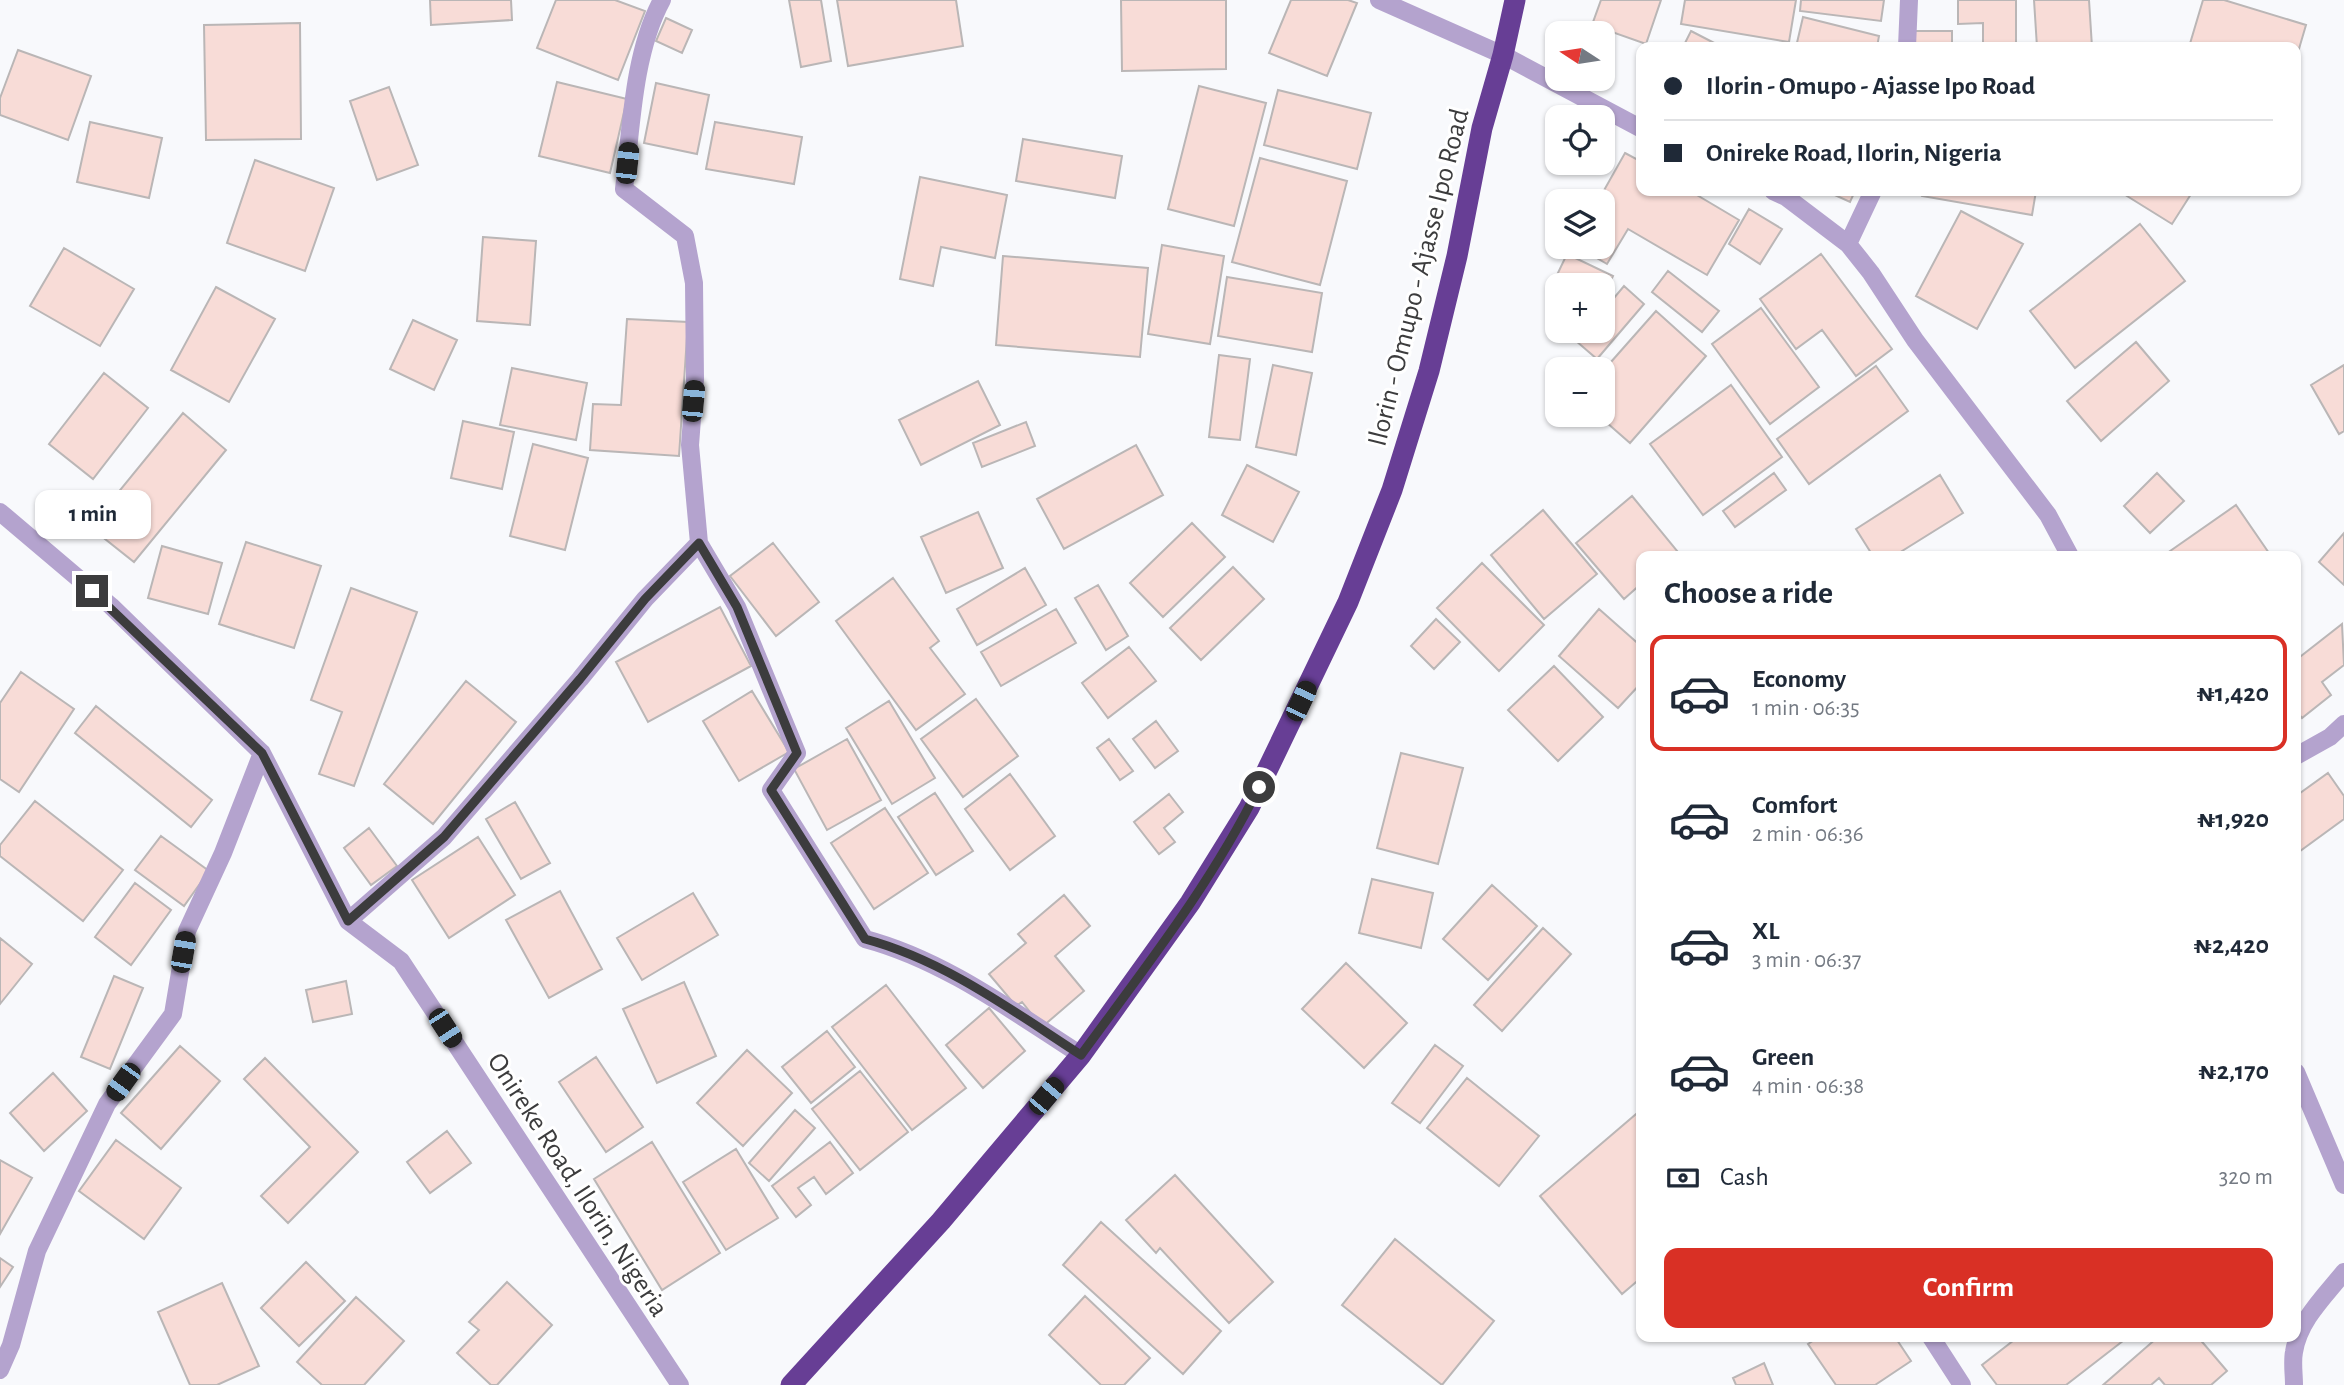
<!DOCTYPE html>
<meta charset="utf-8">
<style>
:root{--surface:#fff;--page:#f6f6f7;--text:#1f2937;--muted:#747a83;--line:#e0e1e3;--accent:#d93025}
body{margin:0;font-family:"Alegreya Sans",sans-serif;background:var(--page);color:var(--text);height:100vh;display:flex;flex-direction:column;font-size:26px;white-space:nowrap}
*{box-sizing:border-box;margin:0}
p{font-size:23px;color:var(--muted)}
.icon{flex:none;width:38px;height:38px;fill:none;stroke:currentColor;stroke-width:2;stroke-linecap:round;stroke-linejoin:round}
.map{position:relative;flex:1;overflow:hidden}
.drawer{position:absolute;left:1636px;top:551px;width:665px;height:791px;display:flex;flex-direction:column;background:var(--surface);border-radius:14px;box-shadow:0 2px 5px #0004}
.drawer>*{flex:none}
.guide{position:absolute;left:1636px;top:42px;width:665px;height:154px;border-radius:14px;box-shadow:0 2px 5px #0004;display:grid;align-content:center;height:154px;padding:0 28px;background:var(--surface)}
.needle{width:46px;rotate:282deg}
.tools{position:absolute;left:1545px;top:21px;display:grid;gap:14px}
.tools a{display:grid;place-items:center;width:70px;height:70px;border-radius:14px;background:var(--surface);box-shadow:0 2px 5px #0004;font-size:35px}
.end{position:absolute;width:32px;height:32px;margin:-16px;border:9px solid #3c3c3d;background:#fff;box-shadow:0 0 0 4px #fff}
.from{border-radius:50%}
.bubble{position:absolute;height:49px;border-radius:14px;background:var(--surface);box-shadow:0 2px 5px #0004;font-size:23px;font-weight:700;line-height:49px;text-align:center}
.car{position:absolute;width:21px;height:42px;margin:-21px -10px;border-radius:9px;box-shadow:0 0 5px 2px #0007;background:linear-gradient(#222 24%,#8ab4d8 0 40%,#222 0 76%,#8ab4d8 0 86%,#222 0)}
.guide b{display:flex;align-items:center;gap:24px;height:66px;font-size:26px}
.guide b+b{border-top:2px solid var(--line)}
.guide i{width:18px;height:18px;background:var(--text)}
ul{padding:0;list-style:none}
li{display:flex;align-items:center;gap:21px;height:116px;margin:0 14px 10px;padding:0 14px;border:4px solid transparent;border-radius:14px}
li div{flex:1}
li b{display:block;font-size:26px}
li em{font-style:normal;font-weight:700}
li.current{border-color:var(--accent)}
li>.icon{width:63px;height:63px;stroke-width:1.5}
h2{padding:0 28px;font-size:32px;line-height:84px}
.pay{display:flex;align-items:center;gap:18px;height:77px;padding:0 28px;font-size:26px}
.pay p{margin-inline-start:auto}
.primary-button{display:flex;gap:14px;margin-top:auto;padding:14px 28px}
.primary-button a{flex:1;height:80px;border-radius:14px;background:var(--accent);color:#fff;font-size:28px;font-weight:700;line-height:80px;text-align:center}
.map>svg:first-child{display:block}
.building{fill:#f8dcd7;stroke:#bab6b6;stroke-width:2}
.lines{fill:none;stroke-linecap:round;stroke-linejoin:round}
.street{stroke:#b4a3ce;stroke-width:18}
.highway{stroke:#673e95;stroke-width:21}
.route{stroke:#3c3c3d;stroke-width:9}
.labels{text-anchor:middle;stroke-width:6;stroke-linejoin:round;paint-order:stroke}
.street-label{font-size:28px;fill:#3c3c3d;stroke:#fff}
</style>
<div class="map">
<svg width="2344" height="1385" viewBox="0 0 2344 1385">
<rect width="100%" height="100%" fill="#f8f9fc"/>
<path class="building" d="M 430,0 L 511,0 L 512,20 L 431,25 Z
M 556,0 L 615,0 L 645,11 L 618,80 L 537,48 Z
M 789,0 L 821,0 L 831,61 L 801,67 Z
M 837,0 L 956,0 L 963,46 L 848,66 Z
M 1121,0 L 1226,0 L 1226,69 L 1122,71 Z
M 1291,0 L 1348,0 L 1357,3 L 1327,76 L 1269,53 Z
M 1601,0 L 1661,0 L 1646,44 L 1592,25 Z
M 1685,0 L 1796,0 L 1789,42 L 1681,24 Z
M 1801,0 L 1884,0 L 1881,21 L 1800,11 Z
M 1958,0 L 2016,0 L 2016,47 L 1983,47 L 1983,23 L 1958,24 Z
M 2034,0 L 2089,0 L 2092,47 L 2037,47 Z
M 2203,0 L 2224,0 L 2306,25 L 2296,59 L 2296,47 L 2189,47 Z
M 1803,17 L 1879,36 L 1877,47 L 1796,47 Z
M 666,18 L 692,30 L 682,53 L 656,41 Z
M 300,23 L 301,139 L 206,140 L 204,25 Z
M 1691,31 L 1722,47 L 1683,47 Z
M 1915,31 L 1952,31 L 1952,47 L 1915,47 Z
M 18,50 L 91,76 L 68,140 L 0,115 L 0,98 Z
M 557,82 L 627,99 L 610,173 L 539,156 Z
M 656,83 L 709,95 L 697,154 L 644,143 Z
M 1199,86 L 1266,103 L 1234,226 L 1168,209 Z
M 389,87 L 418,165 L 377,180 L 350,101 Z
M 1278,90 L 1371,113 L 1357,169 L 1264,145 Z
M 90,122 L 162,138 L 149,198 L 77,182 Z
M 715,122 L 802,137 L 794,184 L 706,169 Z
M 1023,139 L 1122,156 L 1115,198 L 1016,181 Z
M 1625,153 L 1642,162 L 1642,191 L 1690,191 L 1739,220 L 1707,275 L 1628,229 L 1607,264 L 1578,247 L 1603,247 L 1603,201 L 1598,201 Z
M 1260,158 L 1347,181 L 1320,285 L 1232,262 Z
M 255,160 L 334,188 L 305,271 L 227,243 Z
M 920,177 L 1007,195 L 995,258 L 941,247 L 933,286 L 900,279 Z
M 1826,191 L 1855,191 L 1850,202 Z
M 1923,191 L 2036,191 L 2032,215 L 1922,196 Z
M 2119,191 L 2193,191 L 2172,224 Z
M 1749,209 L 1782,229 L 1760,264 L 1729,244 Z
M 1961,211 L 2023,244 L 1977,329 L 1916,296 Z
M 2140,224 L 2185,281 L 2075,368 L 2030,311 Z
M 483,237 L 536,241 L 530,325 L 477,321 Z
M 1162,245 L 1224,256 L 1210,344 L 1148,334 Z
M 64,248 L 134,289 L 100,346 L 30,306 Z
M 1567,254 L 1613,276 L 1603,297 L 1603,285 L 1573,285 L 1556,277 Z
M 1821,254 L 1892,349 L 1856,376 L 1822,330 L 1796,349 L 1760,299 Z
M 1003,256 L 1148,268 L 1140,357 L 996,345 Z
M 1668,271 L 1719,311 L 1702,332 L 1652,292 Z
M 1227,277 L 1322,293 L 1312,352 L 1218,336 Z
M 1624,286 L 1644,304 L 1597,359 L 1576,341 L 1585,331 L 1603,331 L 1603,311 Z
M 216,287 L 275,319 L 229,402 L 171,370 Z
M 1761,308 L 1819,387 L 1770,424 L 1712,344 Z
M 1656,311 L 1706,356 L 1630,443 L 1598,415 L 1603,415 L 1603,371 Z
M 627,319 L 688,322 L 679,456 L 590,450 L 593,404 L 621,405 Z
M 413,320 L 457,340 L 434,390 L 390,369 Z
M 2136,342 L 2169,381 L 2101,441 L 2067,401 Z
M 1219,355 L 1250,359 L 1240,440 L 1209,437 Z
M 1273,365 L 1312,373 L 1296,455 L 1256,447 Z
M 2344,365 L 2344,431 L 2339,434 L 2311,385 Z
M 1876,366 L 1908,411 L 1809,484 L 1777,439 Z
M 512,368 L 587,383 L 576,440 L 500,425 Z
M 104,373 L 148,408 L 93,479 L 49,444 Z
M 978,381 L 1000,425 L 921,465 L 899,420 Z
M 1731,385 L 1782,457 L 1703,515 L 1650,444 Z
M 183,413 L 226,450 L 134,562 L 90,527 Z
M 463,421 L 514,432 L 502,489 L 451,478 Z
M 1026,422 L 1035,446 L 982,467 L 973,443 Z
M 533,444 L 588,458 L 565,550 L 510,536 Z
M 1136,445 L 1163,495 L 1064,549 L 1037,499 Z
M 1247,465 L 1299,492 L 1273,542 L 1222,515 Z
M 1774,473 L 1786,490 L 1735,527 L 1723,511 Z
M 2157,473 L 2184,501 L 2150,533 L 2124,506 Z
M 1940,475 L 1963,513 L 1894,556 L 1873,556 L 1856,529 Z
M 1632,496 L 1678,552 L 1673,556 L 1642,556 L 1642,583 L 1624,599 L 1576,543 Z
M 2236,505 L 2271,556 L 2163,556 Z
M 1543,510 L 1597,574 L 1544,619 L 1491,555 Z
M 978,512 L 1003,568 L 946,593 L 921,537 Z
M 1192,523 L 1225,557 L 1163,617 L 1130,583 Z
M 2344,533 L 2344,585 L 2319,562 Z
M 246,542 L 321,566 L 294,648 L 219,624 Z
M 773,543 L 819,602 L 776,636 L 730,576 Z
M 162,546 L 222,563 L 208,614 L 148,598 Z
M 1482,563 L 1544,625 L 1499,671 L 1437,608 Z
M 1233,567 L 1264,599 L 1201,660 L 1170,628 Z
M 1025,568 L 1046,605 L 977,645 L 957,609 Z
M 893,578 L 939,641 L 930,648 L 965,694 L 916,730 L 836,621 Z
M 1098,585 L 1128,636 L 1106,650 L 1075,598 Z
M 351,588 L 417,612 L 354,786 L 319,774 L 342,712 L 311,700 Z
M 720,607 L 751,666 L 648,722 L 616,662 Z
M 1056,609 L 1076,643 L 1001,686 L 981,652 Z
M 1599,609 L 1642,647 L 1642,682 L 1618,708 L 1559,656 Z
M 1436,619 L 1460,642 L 1434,669 L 1411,646 Z
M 2342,624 L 2344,665 L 2322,682 L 2331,695 L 2302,718 L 2296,710 L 2296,660 Z
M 1129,647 L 1156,681 L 1108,718 L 1082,683 Z
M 1554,666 L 1603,717 L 1558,761 L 1508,710 Z
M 21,672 L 74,709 L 19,792 L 0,779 L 0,703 Z
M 466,681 L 516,722 L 433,824 L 384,784 Z
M 752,691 L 789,752 L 739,781 L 703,721 Z
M 976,699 L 1018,756 L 963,797 L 921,739 Z
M 889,701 L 935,778 L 892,804 L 846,728 Z
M 96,706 L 212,800 L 191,827 L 75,733 Z
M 1156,721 L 1178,751 L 1155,768 L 1133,739 Z
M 847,739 L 881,800 L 827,830 L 794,769 Z
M 1109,739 L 1133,771 L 1120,780 L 1097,748 Z
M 1401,753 L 1463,768 L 1438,864 L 1377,848 Z
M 2328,773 L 2344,796 L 2344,819 L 2296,854 L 2296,796 Z
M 1010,774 L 1055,836 L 1010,870 L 965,809 Z
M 935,793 L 973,851 L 936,875 L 898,817 Z
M 1169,794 L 1183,812 L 1164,828 L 1175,842 L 1159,854 L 1134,822 Z
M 35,801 L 123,870 L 83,921 L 0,856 L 0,845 Z
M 515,802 L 550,863 L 521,879 L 486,819 Z
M 885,808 L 928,873 L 874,909 L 831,843 Z
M 369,828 L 397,866 L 371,885 L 344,848 Z
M 161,836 L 209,871 L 184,906 L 135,870 Z
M 478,837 L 515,895 L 449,938 L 412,880 Z
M 1372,879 L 1433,893 L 1421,948 L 1359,933 Z
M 135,883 L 171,910 L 131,965 L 95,937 Z
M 1492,885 L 1537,926 L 1488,980 L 1443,939 Z
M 560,891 L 602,969 L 549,998 L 506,920 Z
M 693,893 L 718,935 L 642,980 L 617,938 Z
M 1064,895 L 1090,926 L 1055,956 L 1084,991 L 1042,1027 L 1022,1002 L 1016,1006 L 989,974 L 1026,943 L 1018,934 Z
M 1543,928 L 1571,954 L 1502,1031 L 1474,1005 Z
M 0,938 L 32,964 L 0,1004 Z
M 1346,963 L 1407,1023 L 1364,1068 L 1302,1009 Z
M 114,976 L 143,988 L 110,1069 L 81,1057 Z
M 346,981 L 352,1014 L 313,1022 L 306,990 Z
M 684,982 L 716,1056 L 657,1083 L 623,1009 Z
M 886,985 L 966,1088 L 912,1130 L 832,1027 Z
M 989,1008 L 1025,1051 L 983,1088 L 946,1045 Z
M 827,1031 L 855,1067 L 811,1103 L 782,1067 Z
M 1435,1045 L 1463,1066 L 1420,1123 L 1392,1103 Z
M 180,1046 L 220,1081 L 161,1149 L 121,1113 Z
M 747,1050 L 792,1093 L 743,1146 L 697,1103 Z
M 596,1057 L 643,1127 L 606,1152 L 559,1082 Z
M 265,1058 L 358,1152 L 288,1223 L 261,1196 L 310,1147 L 244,1079 Z
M 860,1071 L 908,1132 L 860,1170 L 812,1109 Z
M 53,1073 L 87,1111 L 44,1151 L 10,1113 Z
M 1467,1078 L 1539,1136 L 1499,1186 L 1427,1128 Z
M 1642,1109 L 1642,1277 L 1622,1294 L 1540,1196 Z
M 795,1110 L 815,1128 L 769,1181 L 749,1163 Z
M 447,1131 L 471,1163 L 430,1193 L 407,1162 Z
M 116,1140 L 181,1188 L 144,1239 L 79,1191 Z
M 652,1142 L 720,1253 L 662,1290 L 594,1179 Z
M 830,1142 L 853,1173 L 826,1194 L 814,1177 L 798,1188 L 811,1205 L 796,1217 L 772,1186 Z
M 736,1149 L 778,1218 L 726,1250 L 683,1182 Z
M 0,1160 L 32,1178 L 0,1234 Z
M 1175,1175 L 1273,1282 L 1229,1323 L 1160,1248 L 1156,1253 L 1126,1220 Z
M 1101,1222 L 1221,1331 L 1183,1374 L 1063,1265 Z
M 1395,1239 L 1494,1321 L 1442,1385 L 1342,1305 Z
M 0,1258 L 13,1267 L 0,1287 Z
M 306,1262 L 345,1301 L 299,1346 L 261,1308 Z
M 507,1282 L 552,1325 L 497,1385 L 491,1385 L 457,1353 L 479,1330 L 469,1322 Z
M 222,1283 L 259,1366 L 217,1385 L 190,1385 L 158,1312 Z
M 1085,1296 L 1150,1358 L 1124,1385 L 1101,1385 L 1049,1335 Z
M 356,1297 L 404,1341 L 364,1385 L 322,1385 L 297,1362 Z
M 1819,1337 L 1895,1337 L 1911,1361 L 1875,1385 L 1836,1385 L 1808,1344 Z
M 2018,1337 L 2128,1337 L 2066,1385 L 1997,1385 L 1982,1365 Z
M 2158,1337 L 2198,1337 L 2227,1371 L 2211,1385 L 2165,1385 L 2159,1378 L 2151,1385 L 2103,1385 Z
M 1764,1363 L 1773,1385 L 1736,1385 L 1733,1378 Z"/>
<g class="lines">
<path class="street" d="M 662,0 C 633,53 631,130 624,189 L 685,236 L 694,283 L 695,379 L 690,445 L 699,543 L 737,607 L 797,753 L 771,790 L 865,939 C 944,960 1012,1011 1081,1055
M 1379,0 L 1503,55 L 1642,129
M 1907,47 L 1909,0
M 1773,191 L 1786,197 L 1848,244 L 1871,273 L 1915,340 L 2048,515 L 2070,556
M 1848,244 L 1873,191
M 0,512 L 111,606 L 262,753 L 348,921 L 401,961 L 680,1385
M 2296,756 L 2330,737 L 2344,724
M 348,921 L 444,837 L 580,679 L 645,599 L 699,543
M 2296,1072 L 2344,1185
M 1931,1337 L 1962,1385
M 0,1370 L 11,1345 L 37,1251 L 107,1104 L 173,1014 L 187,931 L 223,853 L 262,753
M 2294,1385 C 2294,1374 2292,1362 2294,1352 C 2299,1320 2325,1296 2344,1272"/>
<path class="highway" d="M 791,1385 L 941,1221 L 1081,1055 L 1190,903 L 1249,808 L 1348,602 L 1392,490 L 1429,371 L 1457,256 L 1482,128 L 1503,55 L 1515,0"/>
</g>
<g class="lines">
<path class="route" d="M 92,591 L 262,753 L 348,921 L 444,837 L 580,679 L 645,599 L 699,543 L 737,607 L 797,753 L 771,790 L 865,939 C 944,960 1013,1011 1081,1055 C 1144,969 1212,883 1259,787"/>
</g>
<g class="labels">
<g class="street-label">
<text transform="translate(1417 277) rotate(-76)" y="10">Ilorin - Omupo - Ajasse Ipo Road</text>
<text transform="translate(579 1184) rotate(57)" y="10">Onireke Road, Ilorin, Nigeria</text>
</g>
</g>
</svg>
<div class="tools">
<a><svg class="needle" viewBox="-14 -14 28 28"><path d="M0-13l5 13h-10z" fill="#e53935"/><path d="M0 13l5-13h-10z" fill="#747a83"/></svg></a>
<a><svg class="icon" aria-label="locate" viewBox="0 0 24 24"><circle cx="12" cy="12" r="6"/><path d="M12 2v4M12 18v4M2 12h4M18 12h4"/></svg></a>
<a><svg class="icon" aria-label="layers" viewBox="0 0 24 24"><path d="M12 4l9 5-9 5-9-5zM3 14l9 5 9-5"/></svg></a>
<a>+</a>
<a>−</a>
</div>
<i class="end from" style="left:1259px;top:787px"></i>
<i class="end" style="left:92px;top:591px"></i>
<div class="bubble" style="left:35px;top:490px;width:116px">1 min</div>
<i class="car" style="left:627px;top:163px;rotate:6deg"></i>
<i class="car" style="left:693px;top:401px;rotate:5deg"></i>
<i class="car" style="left:1301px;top:701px;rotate:25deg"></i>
<i class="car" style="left:183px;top:952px;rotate:10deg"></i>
<i class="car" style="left:445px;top:1028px;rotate:147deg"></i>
<i class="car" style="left:123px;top:1082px;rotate:216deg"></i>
<i class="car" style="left:1046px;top:1096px;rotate:40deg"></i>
<div class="guide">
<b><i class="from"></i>Ilorin - Omupo - Ajasse Ipo Road</b>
<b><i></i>Onireke Road, Ilorin, Nigeria</b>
</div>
<section class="drawer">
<h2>Choose a ride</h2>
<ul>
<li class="current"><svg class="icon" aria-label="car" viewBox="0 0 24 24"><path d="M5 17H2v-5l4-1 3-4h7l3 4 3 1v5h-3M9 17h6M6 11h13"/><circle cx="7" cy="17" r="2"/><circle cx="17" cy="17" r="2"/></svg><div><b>Economy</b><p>1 min · 06:35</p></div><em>₦1,420</em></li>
<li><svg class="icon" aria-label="car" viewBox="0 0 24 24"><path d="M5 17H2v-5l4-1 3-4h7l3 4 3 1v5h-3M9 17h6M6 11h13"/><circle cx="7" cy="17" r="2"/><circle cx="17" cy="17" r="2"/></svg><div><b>Comfort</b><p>2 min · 06:36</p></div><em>₦1,920</em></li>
<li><svg class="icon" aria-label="car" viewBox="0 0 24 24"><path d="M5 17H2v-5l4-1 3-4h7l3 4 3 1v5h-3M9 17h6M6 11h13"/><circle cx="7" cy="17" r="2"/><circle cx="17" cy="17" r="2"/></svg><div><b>XL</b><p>3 min · 06:37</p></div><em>₦2,420</em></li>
<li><svg class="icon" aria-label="car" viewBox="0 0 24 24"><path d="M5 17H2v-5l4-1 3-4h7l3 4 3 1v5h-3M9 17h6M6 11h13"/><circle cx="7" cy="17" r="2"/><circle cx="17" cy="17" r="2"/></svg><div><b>Green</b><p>4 min · 06:38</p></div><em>₦2,170</em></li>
</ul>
<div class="pay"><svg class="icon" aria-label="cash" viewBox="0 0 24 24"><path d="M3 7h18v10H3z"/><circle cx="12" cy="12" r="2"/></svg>Cash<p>320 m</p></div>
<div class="primary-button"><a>Confirm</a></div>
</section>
</div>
